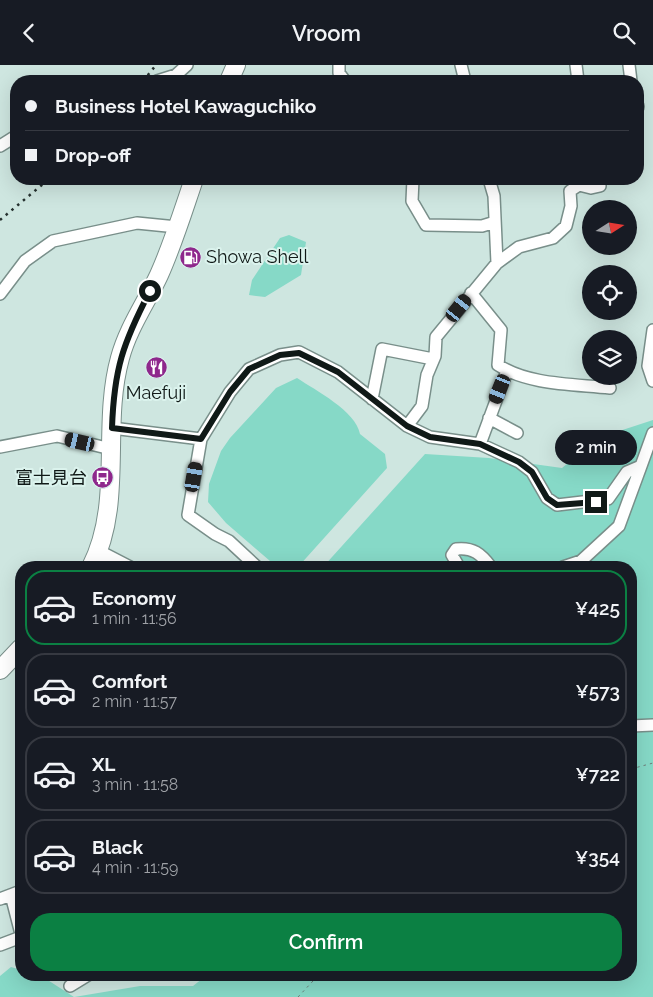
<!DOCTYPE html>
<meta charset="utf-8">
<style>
:root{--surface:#171b24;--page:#20242c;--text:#f1f3f6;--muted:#9ea1a6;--line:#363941;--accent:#0b8043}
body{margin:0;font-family:Raleway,"Noto Sans JP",sans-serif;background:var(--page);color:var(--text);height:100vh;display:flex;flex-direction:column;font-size:19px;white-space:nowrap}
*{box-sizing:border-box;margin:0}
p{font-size:16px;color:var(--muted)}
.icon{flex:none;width:28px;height:28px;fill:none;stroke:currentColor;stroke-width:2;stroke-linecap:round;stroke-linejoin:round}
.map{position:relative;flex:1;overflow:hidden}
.sheet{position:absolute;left:15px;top:496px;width:622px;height:420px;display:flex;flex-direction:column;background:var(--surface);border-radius:20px;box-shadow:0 5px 20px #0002}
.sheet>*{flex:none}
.hud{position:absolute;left:10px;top:10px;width:634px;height:110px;border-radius:20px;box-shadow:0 5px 20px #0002;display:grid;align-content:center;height:110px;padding:0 15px;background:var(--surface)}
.needle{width:32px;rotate:78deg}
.tools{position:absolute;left:582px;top:135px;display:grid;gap:10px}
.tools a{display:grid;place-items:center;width:55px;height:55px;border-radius:50%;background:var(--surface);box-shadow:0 5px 20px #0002;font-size:25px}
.end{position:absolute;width:22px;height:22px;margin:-11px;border:6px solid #101917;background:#fff;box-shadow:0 0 0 2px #fff}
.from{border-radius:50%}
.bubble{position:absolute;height:35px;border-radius:18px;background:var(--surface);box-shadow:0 5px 20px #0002;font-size:16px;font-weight:600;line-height:35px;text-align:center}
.car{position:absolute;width:15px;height:30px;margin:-15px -8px;border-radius:6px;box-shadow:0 0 4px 1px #0007;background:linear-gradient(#222 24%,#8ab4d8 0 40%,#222 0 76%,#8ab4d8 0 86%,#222 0)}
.hud b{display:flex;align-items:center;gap:18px;height:48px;font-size:19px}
.hud b+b{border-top:1px solid var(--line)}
.hud i{width:12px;height:12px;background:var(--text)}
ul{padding:9px 0 0;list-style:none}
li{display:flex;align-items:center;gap:15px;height:75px;margin:0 10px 8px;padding:0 5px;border:2px solid var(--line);border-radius:20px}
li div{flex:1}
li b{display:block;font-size:19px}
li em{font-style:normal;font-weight:600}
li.current{border-color:var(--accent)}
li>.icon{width:45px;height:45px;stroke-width:1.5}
.action{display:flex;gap:10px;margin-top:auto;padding:10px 15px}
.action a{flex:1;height:58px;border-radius:20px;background:var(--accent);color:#fff;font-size:20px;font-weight:600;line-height:58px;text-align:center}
header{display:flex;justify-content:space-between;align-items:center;height:65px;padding:0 15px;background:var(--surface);font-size:22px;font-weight:600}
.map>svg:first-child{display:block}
.green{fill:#86d9c7}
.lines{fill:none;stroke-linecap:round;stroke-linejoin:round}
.minor-casing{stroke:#798f8a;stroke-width:14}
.highway-casing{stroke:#798f8a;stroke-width:20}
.path{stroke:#6d7d79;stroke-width:1;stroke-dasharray:2.5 4;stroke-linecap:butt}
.minor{stroke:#fff;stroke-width:11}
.highway{stroke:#fff;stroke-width:18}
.rail{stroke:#26312f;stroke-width:2.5;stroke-dasharray:2.5 5;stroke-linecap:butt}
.route{stroke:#101917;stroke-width:6}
.labels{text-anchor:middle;stroke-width:4;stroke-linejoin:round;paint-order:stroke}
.poi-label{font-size:18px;fill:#101917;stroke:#dbf3ed;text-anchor:start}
</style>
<header><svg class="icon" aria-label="back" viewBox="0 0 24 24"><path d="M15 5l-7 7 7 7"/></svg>Vroom<svg class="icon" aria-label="search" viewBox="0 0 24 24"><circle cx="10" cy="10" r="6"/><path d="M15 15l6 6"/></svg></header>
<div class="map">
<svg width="653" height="932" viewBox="0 0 653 932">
<rect width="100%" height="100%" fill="#cee6e0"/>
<path class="green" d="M 289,170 L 306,177 L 301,210 L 265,232 L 249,230 L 252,215 L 280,173 Z
M 297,313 C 315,325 356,346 360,369 L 385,389 L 387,403 L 298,502 L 277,502 L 226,458 L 208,437 L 209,419 L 221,386 L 230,373 L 276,323 Z
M 653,355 L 653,932 L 0,932 L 0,911 L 11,902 L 21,905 L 21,910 L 43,912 L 74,932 L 140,921 L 193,921 L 207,910 L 631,910 L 631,502 L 323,502 L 425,389 L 489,393 L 562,403 L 598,373 Z"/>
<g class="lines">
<defs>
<path id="minor" d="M 339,0 L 339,8 L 345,16
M 461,0 L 465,16
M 576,0 L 578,16
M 629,0 L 631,16
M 157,16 L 176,10 L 187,0
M 638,41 L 638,42
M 0,81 L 16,71
M 413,114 L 412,136 L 426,160 L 482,161 L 495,157
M 497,198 L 519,182 L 553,173 L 566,161 L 571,141 L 570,126 L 579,120 L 591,123 L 600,121
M 471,228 L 501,265 L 498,300 C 528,320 574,319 610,323
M 0,229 L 25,196 L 53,176 L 137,158 L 177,162
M 653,265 L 648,301 L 653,316
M 372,334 L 382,284 L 433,294
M 489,353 L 517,368
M 407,361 L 422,341 L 427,310 L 435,291 L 436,272 L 497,198 L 494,131 L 489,114
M 112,363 L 201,374 L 230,327 L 249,304 L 280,290 L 299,287 L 338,307 L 407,361 L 430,372 L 480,379 L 519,397 L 532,407 L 547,433 L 557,440 L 608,434 L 627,407 L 641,401 L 653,368
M 201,374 L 188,450 L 215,469 L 229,476 L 257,502
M 480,379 L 507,306
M 0,382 L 57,371 L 111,384
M 104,502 L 99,486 L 130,502
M 459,502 L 452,490 L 456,484 C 473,482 481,489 491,502
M 563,502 L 581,496 L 619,461 L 641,401
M 631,661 L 653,660
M 11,830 L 21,869
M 0,834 L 21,826
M 0,880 L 21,872
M 70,921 L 88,910"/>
<path id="highway" d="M 229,16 L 236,0
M 91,502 C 124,438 101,361 120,293 C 128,263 146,238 159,210 C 173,179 183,146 194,114
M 0,605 L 21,583"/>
</defs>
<use href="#minor" class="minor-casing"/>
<use href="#highway" class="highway-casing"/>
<path class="path" d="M 631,704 L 653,698
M 298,932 L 313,916 L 324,910"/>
<use href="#minor" class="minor"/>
<use href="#highway" class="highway"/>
<path class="rail" d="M 143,16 L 156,0
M 0,155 L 49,114"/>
</g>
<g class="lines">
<path class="route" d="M 150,226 C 123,278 114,304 112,363 L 201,374 L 230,327 L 249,304 L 280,290 L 299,288 L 338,307 L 407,361 L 430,372 L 480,379 L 519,397 L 532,407 L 547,433 L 557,440 L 596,437"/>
</g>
<defs>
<symbol id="fuel-disc" viewBox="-11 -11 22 22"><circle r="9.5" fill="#8e278c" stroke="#dbf3ed"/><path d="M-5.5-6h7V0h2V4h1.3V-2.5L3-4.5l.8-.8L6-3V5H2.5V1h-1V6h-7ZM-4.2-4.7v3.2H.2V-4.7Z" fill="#fff"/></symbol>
<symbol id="restaurant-disc" viewBox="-11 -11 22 22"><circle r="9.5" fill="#8e278c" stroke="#dbf3ed"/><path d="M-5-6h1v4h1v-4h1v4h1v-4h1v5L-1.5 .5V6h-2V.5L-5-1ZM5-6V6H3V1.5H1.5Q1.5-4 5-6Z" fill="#fff"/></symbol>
<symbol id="bus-disc" viewBox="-11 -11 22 22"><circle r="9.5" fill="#8e278c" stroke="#dbf3ed"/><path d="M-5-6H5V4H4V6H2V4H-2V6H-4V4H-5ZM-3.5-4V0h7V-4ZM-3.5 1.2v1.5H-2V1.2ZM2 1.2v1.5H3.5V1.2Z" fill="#fff"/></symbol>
</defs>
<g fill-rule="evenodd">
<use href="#fuel-disc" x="178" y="180" width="25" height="25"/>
<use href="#restaurant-disc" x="144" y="290" width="25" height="25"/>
<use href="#bus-disc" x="90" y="400" width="25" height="25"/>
</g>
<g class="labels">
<g class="poi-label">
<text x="206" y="198">Showa Shell</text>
<text x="156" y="334" text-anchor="middle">Maefuji</text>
<text x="87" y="419" text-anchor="end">富士見台</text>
</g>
</g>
</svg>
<div class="tools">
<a><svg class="needle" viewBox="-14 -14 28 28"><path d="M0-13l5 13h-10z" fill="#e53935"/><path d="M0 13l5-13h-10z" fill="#9ea1a6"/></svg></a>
<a><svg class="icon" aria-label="locate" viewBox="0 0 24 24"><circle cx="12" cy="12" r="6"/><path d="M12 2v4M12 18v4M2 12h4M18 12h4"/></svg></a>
<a><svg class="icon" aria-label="layers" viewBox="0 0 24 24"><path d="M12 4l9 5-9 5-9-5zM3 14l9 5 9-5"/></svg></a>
</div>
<i class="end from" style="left:150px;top:226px"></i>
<i class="end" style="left:596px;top:437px"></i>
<div class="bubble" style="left:555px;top:365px;width:82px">2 min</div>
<i class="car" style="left:459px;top:243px;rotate:39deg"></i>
<i class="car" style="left:500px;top:324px;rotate:202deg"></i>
<i class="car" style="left:80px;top:377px;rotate:283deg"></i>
<i class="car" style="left:194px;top:412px;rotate:10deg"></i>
<div class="hud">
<b><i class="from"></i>Business Hotel Kawaguchiko</b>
<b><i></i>Drop-off</b>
</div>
<section class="sheet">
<ul>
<li class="current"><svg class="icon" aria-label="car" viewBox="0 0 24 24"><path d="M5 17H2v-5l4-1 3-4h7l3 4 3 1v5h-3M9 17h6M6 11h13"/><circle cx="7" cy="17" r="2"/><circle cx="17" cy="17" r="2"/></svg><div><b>Economy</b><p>1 min · 11:56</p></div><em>¥425</em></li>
<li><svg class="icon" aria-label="car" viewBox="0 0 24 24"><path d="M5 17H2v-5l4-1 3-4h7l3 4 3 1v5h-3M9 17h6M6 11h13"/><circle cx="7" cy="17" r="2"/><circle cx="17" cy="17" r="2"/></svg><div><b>Comfort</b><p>2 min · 11:57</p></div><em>¥573</em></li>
<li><svg class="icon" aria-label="car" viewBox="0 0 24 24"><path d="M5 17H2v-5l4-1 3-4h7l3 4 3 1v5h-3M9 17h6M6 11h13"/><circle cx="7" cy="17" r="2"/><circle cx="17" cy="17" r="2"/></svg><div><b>XL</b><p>3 min · 11:58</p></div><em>¥722</em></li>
<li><svg class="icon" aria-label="car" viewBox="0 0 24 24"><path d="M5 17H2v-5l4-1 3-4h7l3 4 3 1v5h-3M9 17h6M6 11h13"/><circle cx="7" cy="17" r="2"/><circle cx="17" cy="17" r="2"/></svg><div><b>Black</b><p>4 min · 11:59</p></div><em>¥354</em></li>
</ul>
<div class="action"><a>Confirm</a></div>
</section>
</div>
